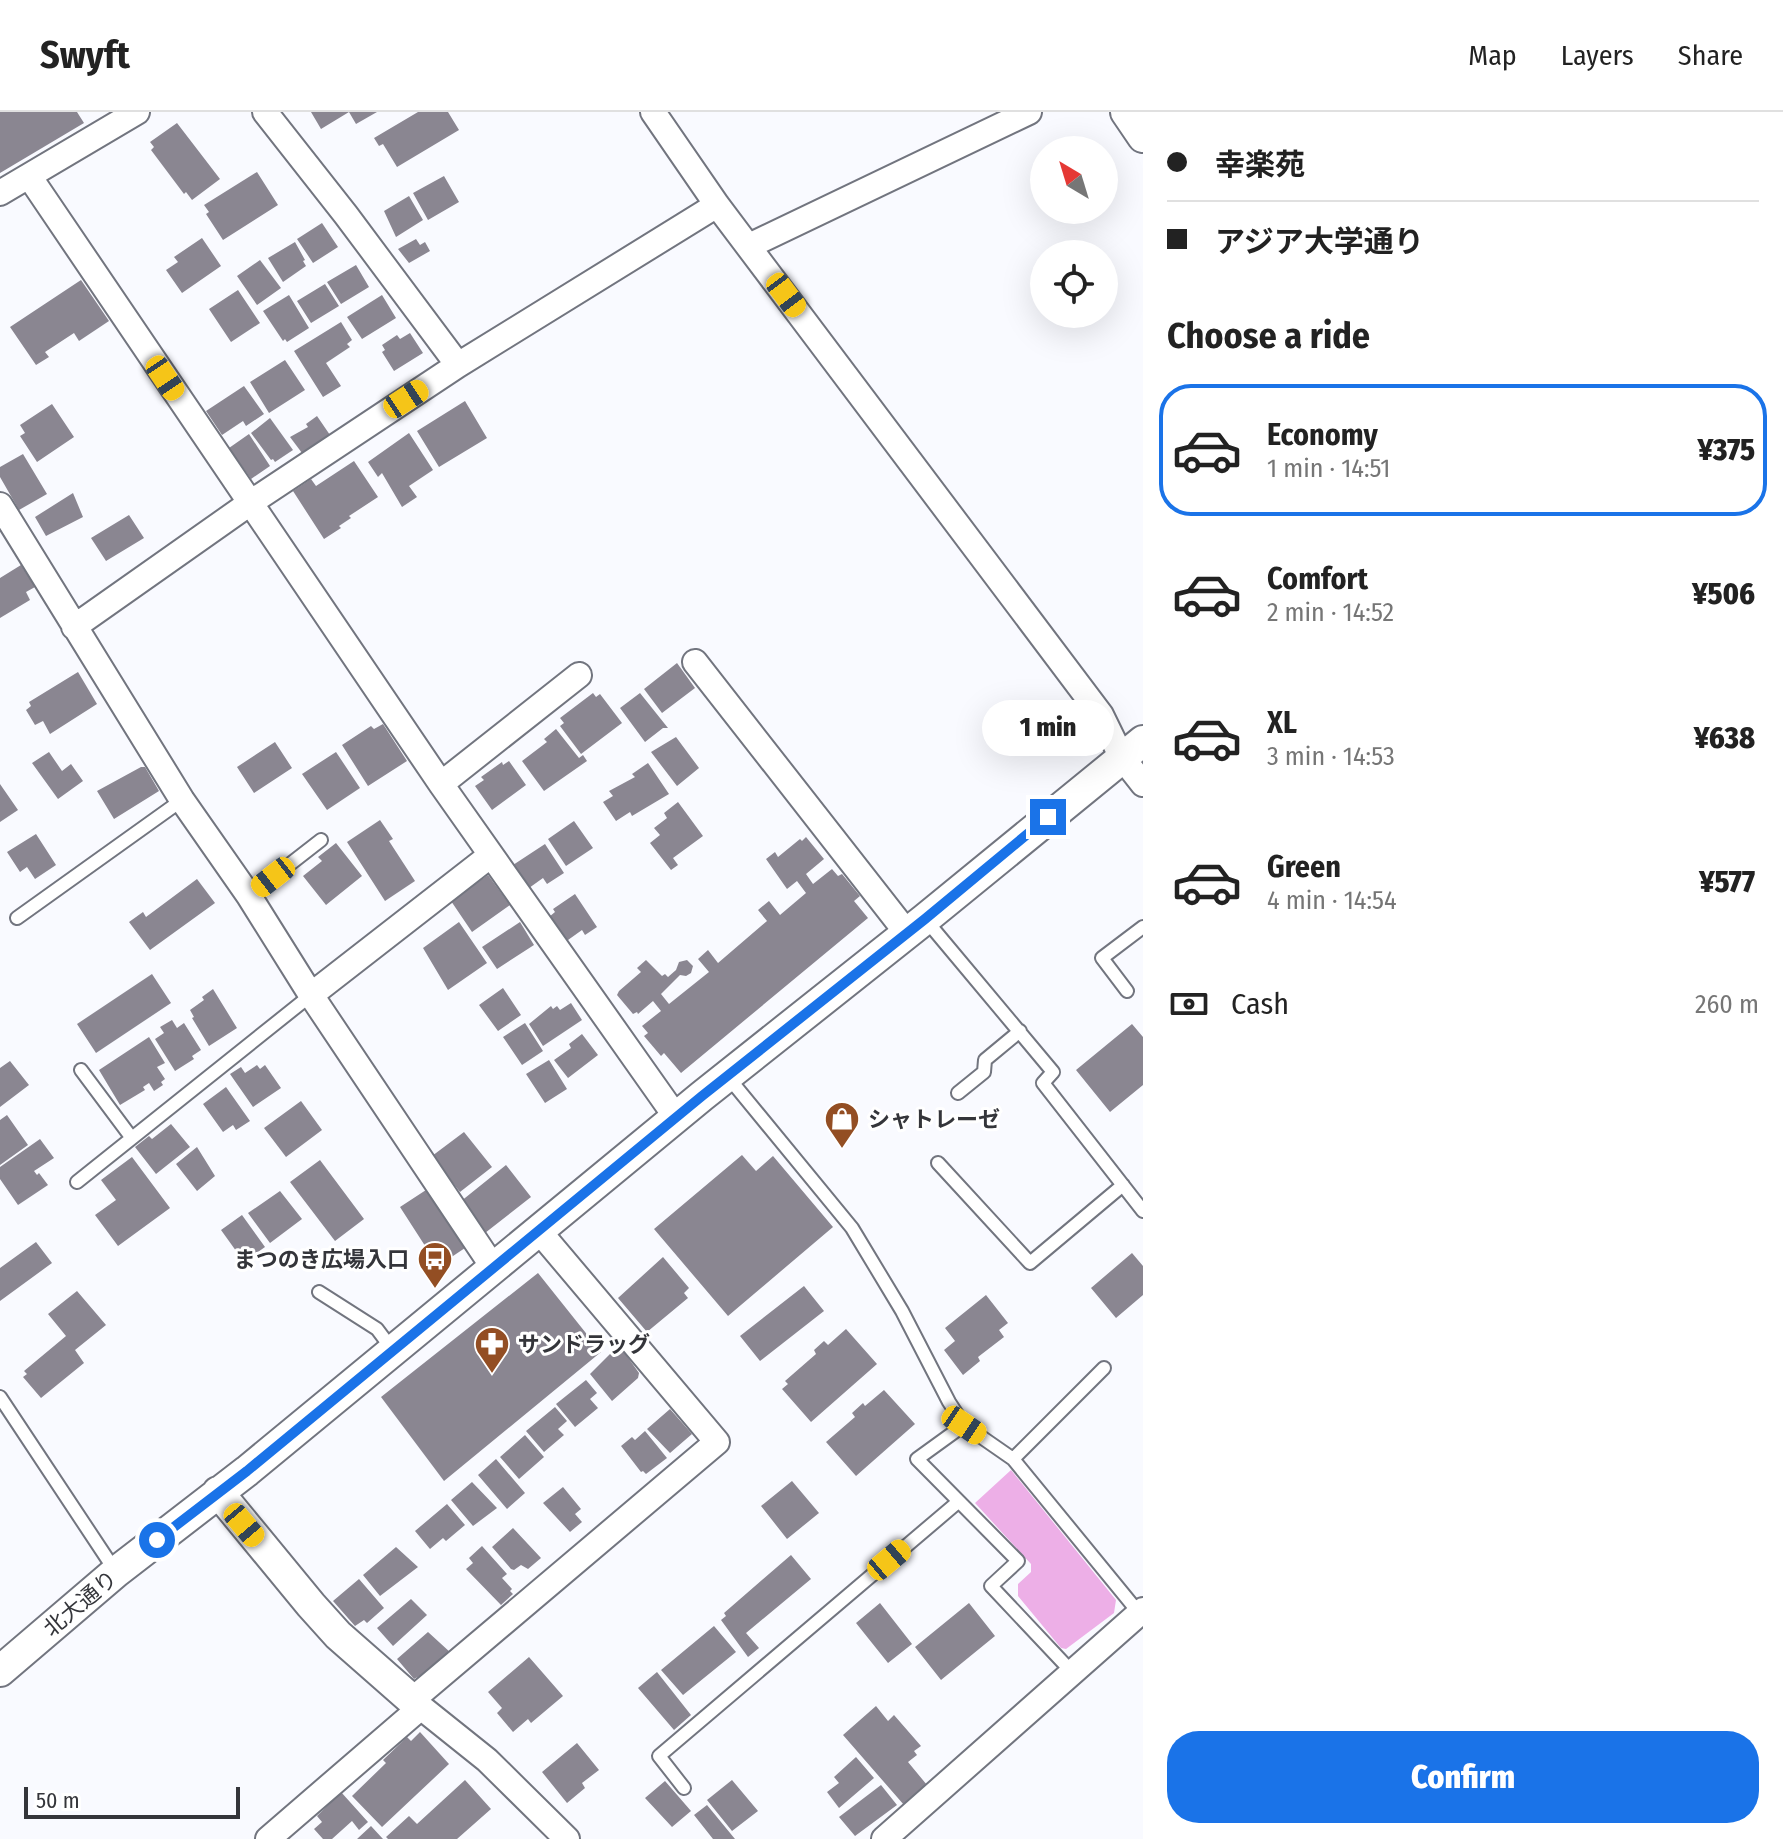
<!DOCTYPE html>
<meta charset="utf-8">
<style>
:root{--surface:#fff;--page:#f2f2f2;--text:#222;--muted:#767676;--line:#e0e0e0;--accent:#1a73e8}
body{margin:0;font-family:"Fira Sans Condensed","Noto Sans JP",sans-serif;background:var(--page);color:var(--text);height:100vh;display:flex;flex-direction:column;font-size:30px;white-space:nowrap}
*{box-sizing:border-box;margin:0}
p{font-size:26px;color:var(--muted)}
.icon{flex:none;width:44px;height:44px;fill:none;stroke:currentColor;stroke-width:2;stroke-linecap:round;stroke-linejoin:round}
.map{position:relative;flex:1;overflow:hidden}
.details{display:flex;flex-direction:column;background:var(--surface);width:640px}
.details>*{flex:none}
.hud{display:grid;align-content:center;height:176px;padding:0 24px;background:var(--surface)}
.needle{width:52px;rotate:322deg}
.fabs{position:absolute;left:1030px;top:24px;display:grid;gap:16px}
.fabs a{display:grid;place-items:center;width:88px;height:88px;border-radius:50%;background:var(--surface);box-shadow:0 8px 32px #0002;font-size:40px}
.scale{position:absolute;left:24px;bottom:20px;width:216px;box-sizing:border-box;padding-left:8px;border:4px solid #34353a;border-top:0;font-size:22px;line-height:28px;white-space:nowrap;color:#34353a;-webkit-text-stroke:6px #fff;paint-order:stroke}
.end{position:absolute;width:36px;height:36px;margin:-18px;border:10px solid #1a73e8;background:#fff;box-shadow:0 0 0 4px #fff}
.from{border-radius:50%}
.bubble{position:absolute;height:56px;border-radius:28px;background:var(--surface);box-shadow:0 8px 32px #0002;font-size:26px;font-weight:800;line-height:56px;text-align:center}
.car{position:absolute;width:24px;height:48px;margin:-24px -12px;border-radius:10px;box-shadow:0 0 6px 2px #0007;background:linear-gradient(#f5c518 24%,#345 0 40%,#f5c518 0 76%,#345 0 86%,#f5c518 0)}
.hud b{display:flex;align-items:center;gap:28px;height:76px;font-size:30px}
.hud b+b{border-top:2px solid var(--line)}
.hud i{width:20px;height:20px;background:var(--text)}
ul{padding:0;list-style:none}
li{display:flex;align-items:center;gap:24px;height:132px;margin:0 16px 12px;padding:0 8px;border:4px solid transparent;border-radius:32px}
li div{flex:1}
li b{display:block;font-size:30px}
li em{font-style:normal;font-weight:800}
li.selected{border-color:var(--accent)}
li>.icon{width:72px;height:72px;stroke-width:1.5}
h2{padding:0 24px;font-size:36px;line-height:96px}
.pay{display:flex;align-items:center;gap:20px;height:88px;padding:0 24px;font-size:30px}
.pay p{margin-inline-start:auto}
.button{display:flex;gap:16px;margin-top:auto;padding:16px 24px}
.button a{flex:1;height:92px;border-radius:32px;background:var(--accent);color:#fff;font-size:32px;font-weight:800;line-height:92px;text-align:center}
header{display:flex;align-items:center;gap:48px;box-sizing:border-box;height:112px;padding:0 40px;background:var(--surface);border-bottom:2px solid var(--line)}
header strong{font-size:38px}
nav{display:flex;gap:44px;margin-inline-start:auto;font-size:28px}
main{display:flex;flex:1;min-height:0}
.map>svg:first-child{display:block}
.green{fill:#edafe7}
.building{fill:#8a8691}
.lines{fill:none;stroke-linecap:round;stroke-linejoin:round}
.service-casing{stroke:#72757f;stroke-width:16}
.minor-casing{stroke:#72757f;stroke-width:28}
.tertiary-casing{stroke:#72757f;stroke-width:34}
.service{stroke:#fff;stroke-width:12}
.minor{stroke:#fff;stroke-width:24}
.tertiary{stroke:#fff;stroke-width:30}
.route{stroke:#1a73e8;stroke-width:10}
.labels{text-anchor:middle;stroke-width:6;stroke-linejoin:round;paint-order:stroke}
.poi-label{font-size:22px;font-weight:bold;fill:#34353a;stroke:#fff;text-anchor:start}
.street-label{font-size:22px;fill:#34353a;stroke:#fff}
</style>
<header>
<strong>Swyft</strong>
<nav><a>Map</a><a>Layers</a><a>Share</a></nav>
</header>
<main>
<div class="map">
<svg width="1143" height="1727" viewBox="0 0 1143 1727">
<rect width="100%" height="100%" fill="#f9faff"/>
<path class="green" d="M 1011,1358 L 1116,1488 L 1114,1501 L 1066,1537 L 1061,1536 L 1018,1484 L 1018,1472 L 1031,1460 L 1031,1452 L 975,1391 Z"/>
<path class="building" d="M 0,0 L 77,0 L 84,11 L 0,61 Z
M 311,0 L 377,0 L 356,12 L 349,0 L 321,17 Z
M 418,0 L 448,0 L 459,18 L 397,55 L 383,32 L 379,34 L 374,26 Z
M 177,11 L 220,67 L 192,88 L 186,80 L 184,82 L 151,38 L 154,35 L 150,30 Z
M 257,60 L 278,93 L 223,128 L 206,102 L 209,100 L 204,93 Z
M 444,64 L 459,90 L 428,108 L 413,81 Z
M 409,84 L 423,108 L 396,125 L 384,99 Z
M 322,111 L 338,135 L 313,151 L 297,127 Z
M 202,126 L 221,154 L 182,181 L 166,158 L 178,150 L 174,145 Z
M 416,127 L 420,133 L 425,130 L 430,139 L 409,151 L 398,137 Z
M 295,130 L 305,148 L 303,149 L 306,154 L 283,170 L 268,146 Z
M 260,148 L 281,176 L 257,193 L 237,164 Z
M 356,153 L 369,175 L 341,192 L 327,170 Z
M 81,168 L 109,209 L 79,229 L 74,221 L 45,240 L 49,245 L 36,253 L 10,215 Z
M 325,172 L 339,194 L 311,211 L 297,189 Z
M 238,178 L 260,211 L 231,230 L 209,197 Z
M 289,183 L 309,216 L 287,230 L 285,227 L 283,229 L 263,199 Z
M 382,183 L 396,206 L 362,227 L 347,205 Z
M 341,210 L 352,228 L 347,232 L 350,235 L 326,251 L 341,274 L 323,285 L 294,239 Z
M 410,221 L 423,241 L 394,259 L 382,240 L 385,238 L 382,233 L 397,223 L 400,227 Z
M 285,248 L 305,278 L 269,301 L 250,270 Z
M 244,274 L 264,302 L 246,314 L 243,309 L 222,323 L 206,299 Z
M 465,289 L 487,326 L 439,355 L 417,319 Z
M 52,292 L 74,325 L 37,350 L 20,324 L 25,321 L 20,313 Z
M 317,304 L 330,323 L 302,341 L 290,325 L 308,315 L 306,312 Z
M 270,306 L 293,338 L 275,350 L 273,347 L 271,348 L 251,321 Z
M 409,321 L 433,358 L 409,374 L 417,385 L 402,395 L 382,361 L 378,365 L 368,350 Z
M 249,322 L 270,354 L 251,367 L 229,336 Z
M 23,342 L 47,382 L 19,398 L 0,365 L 0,355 Z
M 354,349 L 378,385 L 349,404 L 351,406 L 339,414 L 341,416 L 324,427 L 293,379 L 311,367 L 316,374 Z
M 73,381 L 83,405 L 46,424 L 35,405 Z
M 129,403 L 144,426 L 106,449 L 91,426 Z
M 21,453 L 35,475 L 26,480 L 30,488 L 0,506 L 0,466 Z
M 677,551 L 695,576 L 662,601 L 644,577 Z
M 78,560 L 97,592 L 50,622 L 43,609 L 35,613 L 26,598 L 31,594 L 29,590 Z
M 593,581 L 596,585 L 600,582 L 622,611 L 581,642 L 560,614 L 564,611 L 560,606 Z
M 640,581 L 668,616 L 663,616 L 645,630 L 620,596 Z
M 383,612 L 407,649 L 368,674 L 342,633 L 371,614 L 374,617 Z
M 556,617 L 579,646 L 583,643 L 587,649 L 544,679 L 522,649 L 547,630 L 544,627 Z
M 676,625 L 699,656 L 677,674 L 651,640 Z
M 275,630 L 292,656 L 254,681 L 237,655 Z
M 49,640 L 62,659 L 71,652 L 83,669 L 58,687 L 32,651 Z
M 336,640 L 360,676 L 327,698 L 302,662 Z
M 509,649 L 526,673 L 492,698 L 475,674 L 484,668 L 481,665 L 502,650 L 503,653 Z
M 648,651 L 669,682 L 632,704 L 630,700 L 616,709 L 603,690 L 613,684 L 609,679 L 635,665 L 632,662 Z
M 141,655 L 145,655 L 159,679 L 114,707 L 97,679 Z
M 0,672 L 18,698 L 0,710 Z
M 678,690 L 703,724 L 673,746 L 678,753 L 671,758 L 650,731 L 660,723 L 654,716 L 667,706 L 664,701 Z
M 380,708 L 393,727 L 389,729 L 415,769 L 385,789 L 347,730 Z
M 574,709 L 593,736 L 566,754 L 548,727 Z
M 36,722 L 56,753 L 35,767 L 27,755 L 20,760 L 7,740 Z
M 806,725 L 824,747 L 806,762 L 813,772 L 832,757 L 838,764 L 842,762 L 860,784 L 854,789 L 868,806 L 681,961 L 664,941 L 661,944 L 644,924 L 648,921 L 642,914 L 661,899 L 653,889 L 638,902 L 637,900 L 633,902 L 617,883 L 619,879 L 641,860 L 637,856 L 646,848 L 662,864 L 665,862 L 668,865 L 676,858 L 679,850 L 687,848 L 693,854 L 691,861 L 686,864 L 680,863 L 661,882 L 669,892 L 709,860 L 698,847 L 708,838 L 718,851 L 767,809 L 758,798 L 769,789 L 780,803 L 806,781 L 797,769 L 787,777 L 766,747 L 775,740 L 778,745 L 800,727 L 802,729 Z
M 336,731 L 362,764 L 326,793 L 303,764 L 322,749 L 318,745 Z
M 545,732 L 564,761 L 547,772 L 543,766 L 529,776 L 513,753 Z
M 488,763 L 510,793 L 472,820 L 451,789 Z
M 197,767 L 215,791 L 150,838 L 129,810 L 143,800 L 146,805 Z
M 575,782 L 597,815 L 585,823 L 582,818 L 568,828 L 564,827 L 549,805 L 555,800 L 553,797 Z
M 459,810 L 487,851 L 448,878 L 423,836 Z
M 520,810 L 534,833 L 497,857 L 482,835 Z
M 152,862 L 171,891 L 96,941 L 77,912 Z
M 503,876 L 521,903 L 498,919 L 479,893 Z
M 213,877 L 237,916 L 209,934 L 192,906 L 194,905 L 190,898 L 204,888 L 202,885 Z
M 571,891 L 582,908 L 543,934 L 529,912 L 551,894 L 553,897 L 557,894 L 560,898 Z
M 172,908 L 177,916 L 184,911 L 201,938 L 192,944 L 194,947 L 175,959 L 155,927 L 164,921 L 160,915 Z
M 525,911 L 543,939 L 522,953 L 503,925 Z
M 1132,912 L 1143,925 L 1143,973 L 1110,1000 L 1076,958 Z
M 582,922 L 598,943 L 568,966 L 554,948 L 571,936 L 569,932 Z
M 149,925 L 165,951 L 157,955 L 165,967 L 161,970 L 163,973 L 154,979 L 149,971 L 143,975 L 145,978 L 120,993 L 99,958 Z
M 549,948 L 567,977 L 545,991 L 526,962 Z
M 10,949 L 29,973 L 0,995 L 0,956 Z
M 257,953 L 260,957 L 265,953 L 281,976 L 253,995 L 230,962 L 241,955 L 245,961 Z
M 226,975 L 250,1009 L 236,1018 L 233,1013 L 223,1020 L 203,992 Z
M 301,989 L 322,1018 L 286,1045 L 264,1016 Z
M 7,1003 L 28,1033 L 0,1053 L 0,1008 Z
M 171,1012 L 190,1035 L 156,1062 L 135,1035 L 149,1024 L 152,1027 Z
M 464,1020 L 492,1055 L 460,1080 L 432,1044 Z
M 40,1027 L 54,1046 L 34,1059 L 37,1063 L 39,1061 L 48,1073 L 18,1093 L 0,1067 L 0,1055 Z
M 197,1035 L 215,1064 L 197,1079 L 176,1052 Z
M 742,1043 L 756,1059 L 773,1044 L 833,1115 L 728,1204 L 654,1117 Z
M 132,1045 L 170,1096 L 118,1134 L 95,1103 L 116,1088 L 101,1068 Z
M 320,1048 L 364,1107 L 335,1129 L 290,1070 Z
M 506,1053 L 531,1085 L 485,1121 L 460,1090 Z
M 426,1078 L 465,1136 L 438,1154 L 400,1095 Z
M 280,1079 L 302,1107 L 270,1131 L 248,1101 Z
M 242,1103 L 265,1135 L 244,1150 L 221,1118 Z
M 36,1130 L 52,1151 L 0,1189 L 0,1156 Z
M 1132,1141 L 1143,1154 L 1143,1183 L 1116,1206 L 1091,1176 Z
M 663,1145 L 689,1176 L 684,1181 L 688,1186 L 647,1220 L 618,1186 Z
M 538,1161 L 601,1240 L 444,1369 L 381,1285 Z
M 804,1174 L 824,1199 L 760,1249 L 740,1224 Z
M 77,1179 L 106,1213 L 75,1238 L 84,1251 L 41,1286 L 23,1265 L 27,1262 L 24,1259 L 66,1224 L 48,1202 Z
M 986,1183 L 1008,1211 L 999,1218 L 1004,1225 L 978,1245 L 980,1249 L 963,1263 L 944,1238 L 955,1229 L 945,1216 Z
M 846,1217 L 877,1252 L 811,1310 L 782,1277 L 788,1272 L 785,1269 L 816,1242 L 814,1238 L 824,1229 L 828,1233 Z
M 619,1233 L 639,1261 L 638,1266 L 612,1289 L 590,1262 Z
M 586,1268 L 597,1281 L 590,1287 L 598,1296 L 575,1315 L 556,1292 Z
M 884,1278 L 915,1312 L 856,1364 L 826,1330 L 855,1305 L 852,1301 L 863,1291 L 865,1294 Z
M 555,1295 L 567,1309 L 558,1317 L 564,1323 L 544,1340 L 526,1319 Z
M 670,1297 L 692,1322 L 670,1341 L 647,1317 Z
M 645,1319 L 667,1346 L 646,1362 L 643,1359 L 641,1360 L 621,1334 L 632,1325 L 635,1328 Z
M 525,1323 L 544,1345 L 519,1367 L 500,1345 Z
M 496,1347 L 525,1381 L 507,1397 L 478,1363 Z
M 792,1369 L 819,1401 L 787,1427 L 761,1394 Z
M 472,1370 L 497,1396 L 473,1414 L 451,1388 Z
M 563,1375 L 581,1397 L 575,1402 L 582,1410 L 570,1420 L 543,1391 Z
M 447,1392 L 465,1413 L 446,1429 L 443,1426 L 430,1437 L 415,1419 Z
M 513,1416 L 541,1446 L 528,1457 L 521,1453 L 514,1458 L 511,1457 L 492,1435 Z
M 482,1434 L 507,1462 L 502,1466 L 512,1477 L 510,1479 L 513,1482 L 501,1493 L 466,1457 L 473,1451 L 469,1446 Z
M 396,1435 L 418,1455 L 380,1484 L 363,1463 Z
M 791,1443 L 811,1467 L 746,1521 L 759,1536 L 748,1545 L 721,1508 L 726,1504 L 724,1501 Z
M 359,1467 L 384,1496 L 367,1511 L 364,1508 L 355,1514 L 333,1489 Z
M 411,1487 L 427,1503 L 393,1534 L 377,1516 Z
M 880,1491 L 912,1532 L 888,1551 L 856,1511 Z
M 969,1491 L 995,1524 L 941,1568 L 915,1535 Z
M 714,1514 L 736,1540 L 683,1583 L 661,1558 Z
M 428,1520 L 451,1541 L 428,1564 L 425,1561 L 414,1567 L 397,1547 Z
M 529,1545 L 563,1584 L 531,1611 L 528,1607 L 513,1620 L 497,1601 L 502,1596 L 488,1580 Z
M 657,1560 L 691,1603 L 674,1618 L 638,1576 Z
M 876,1594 L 888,1609 L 894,1603 L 921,1634 L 914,1639 L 917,1643 L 908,1650 L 927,1673 L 904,1693 L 843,1623 Z
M 420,1620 L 449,1652 L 382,1715 L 352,1684 L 386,1651 L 383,1648 L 407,1625 L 411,1629 Z
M 577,1631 L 599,1658 L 582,1671 L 585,1676 L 567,1691 L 542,1660 Z
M 856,1645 L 874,1666 L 839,1696 L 827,1680 L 839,1671 L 834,1665 Z
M 465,1668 L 491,1697 L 457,1727 L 388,1727 L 386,1725 L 409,1704 L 417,1712 Z
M 732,1668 L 758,1699 L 732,1719 L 707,1688 Z
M 665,1669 L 691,1699 L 672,1715 L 645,1686 Z
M 881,1673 L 897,1693 L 855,1724 L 839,1705 Z
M 341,1680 L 368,1710 L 359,1718 L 352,1709 L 332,1727 L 323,1727 L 314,1717 L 322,1710 L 317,1704 Z
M 707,1693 L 735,1727 L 713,1727 L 694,1703 Z
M 371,1714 L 383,1727 L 357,1727 Z"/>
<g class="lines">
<defs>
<path id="service" d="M 249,784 L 321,728
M 17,806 L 182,688
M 925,807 L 1053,960 L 1043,971 L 1143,1099
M 1127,879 L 1102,846 L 1143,815
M 81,958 L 131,1025
M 728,965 L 852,1116 L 902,1199 L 949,1290 L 964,1313 L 1013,1347 L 1139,1501
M 958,981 L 984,960 L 985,948 L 1020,919
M 938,1051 L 1030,1151 L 1123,1073
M 77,1070 L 311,883
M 319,1180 L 377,1217 L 392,1237
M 0,1285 L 116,1460
M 964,1313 L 917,1347 L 1018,1449 L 991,1474 L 1072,1560
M 1013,1347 L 1104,1256
M 684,1676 L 659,1644 L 958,1390"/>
<path id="minor" d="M 265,0 L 346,103 L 458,253
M 653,0 L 717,93 L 1101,603 L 1121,644 L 1143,672
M 29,64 L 441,672 L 676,1005
M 0,81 L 137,0
M 749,134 L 1029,0
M 0,393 L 182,688 L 249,784 L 311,883 L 493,1155
M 74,515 L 250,391 L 458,253 L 717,93
M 695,550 L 907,821
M 441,672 L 579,563
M 311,883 L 491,743
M 538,1118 L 717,1330 L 412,1588 L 487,1648 L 567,1727
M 268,1727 L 420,1596
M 884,1727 L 1143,1498"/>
<path id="tertiary" d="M 1126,0 L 1143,25
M 218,1380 L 311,1493 L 338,1523 L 412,1588
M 0,1559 L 116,1460 L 247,1359 L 702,984 L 925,807 L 1143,629"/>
</defs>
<use href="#service" class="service-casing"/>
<use href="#minor" class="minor-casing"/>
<use href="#tertiary" class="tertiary-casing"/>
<use href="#service" class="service"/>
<use href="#minor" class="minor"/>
<use href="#tertiary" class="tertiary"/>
</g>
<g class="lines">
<path class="route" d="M 157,1428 L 247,1359 L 702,984 L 925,807 L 1048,705"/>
</g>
<defs>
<symbol id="shop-pin" viewBox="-11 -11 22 30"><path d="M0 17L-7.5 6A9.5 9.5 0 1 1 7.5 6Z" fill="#934e23" stroke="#fff"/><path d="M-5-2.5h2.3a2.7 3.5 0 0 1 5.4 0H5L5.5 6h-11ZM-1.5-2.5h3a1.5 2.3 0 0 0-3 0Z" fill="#fff"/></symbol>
<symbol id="bus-pin" viewBox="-11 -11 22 30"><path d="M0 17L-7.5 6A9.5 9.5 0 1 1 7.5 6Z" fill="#934e23" stroke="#fff"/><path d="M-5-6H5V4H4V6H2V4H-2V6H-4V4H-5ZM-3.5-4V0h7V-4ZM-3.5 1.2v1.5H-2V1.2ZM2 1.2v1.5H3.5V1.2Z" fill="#fff"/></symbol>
<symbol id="pharmacy-pin" viewBox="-11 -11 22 30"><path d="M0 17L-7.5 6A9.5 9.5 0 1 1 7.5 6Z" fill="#934e23" stroke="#fff"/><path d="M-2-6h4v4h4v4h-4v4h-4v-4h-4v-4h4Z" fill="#fff"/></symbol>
</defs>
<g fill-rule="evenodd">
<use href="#shop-pin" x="822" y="987" width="40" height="54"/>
<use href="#bus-pin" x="415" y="1127" width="40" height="54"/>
<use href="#pharmacy-pin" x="472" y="1212" width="40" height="54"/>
</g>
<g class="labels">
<g class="poi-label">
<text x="868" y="1015">シャトレーゼ</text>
<text x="409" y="1155" text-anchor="end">まつのき広場入口</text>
<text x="518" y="1240">サンドラッグ</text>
</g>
<g class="street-label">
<text transform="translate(80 1491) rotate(-40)" y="8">北大通り</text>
</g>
</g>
</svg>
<div class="fabs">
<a><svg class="needle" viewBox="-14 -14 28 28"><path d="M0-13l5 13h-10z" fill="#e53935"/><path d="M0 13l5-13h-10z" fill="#767676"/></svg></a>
<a><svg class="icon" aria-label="locate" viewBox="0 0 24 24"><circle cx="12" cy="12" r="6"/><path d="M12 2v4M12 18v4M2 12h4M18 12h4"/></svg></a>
</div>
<div class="scale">50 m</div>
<i class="end from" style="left:157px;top:1428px"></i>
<i class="end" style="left:1048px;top:705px"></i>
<div class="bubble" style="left:982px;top:588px;width:132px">1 min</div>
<i class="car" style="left:786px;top:183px;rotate:143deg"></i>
<i class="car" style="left:165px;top:266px;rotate:146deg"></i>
<i class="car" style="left:406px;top:287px;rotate:57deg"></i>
<i class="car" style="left:273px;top:765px;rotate:232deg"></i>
<i class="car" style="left:964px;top:1313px;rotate:124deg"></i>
<i class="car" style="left:244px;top:1413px;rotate:140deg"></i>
<i class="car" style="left:889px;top:1448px;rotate:50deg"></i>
</div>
<section class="details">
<div class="hud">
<b><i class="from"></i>幸楽苑</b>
<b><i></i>アジア大学通り</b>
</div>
<h2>Choose a ride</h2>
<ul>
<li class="selected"><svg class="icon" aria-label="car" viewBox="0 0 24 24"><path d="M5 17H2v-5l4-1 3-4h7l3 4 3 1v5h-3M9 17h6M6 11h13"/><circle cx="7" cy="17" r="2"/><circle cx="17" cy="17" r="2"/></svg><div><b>Economy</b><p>1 min · 14:51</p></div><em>¥375</em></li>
<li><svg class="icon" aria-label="car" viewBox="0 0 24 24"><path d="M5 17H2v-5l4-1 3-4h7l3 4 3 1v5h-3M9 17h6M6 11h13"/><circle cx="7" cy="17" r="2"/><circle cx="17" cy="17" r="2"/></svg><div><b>Comfort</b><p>2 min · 14:52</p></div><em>¥506</em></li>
<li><svg class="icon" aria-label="car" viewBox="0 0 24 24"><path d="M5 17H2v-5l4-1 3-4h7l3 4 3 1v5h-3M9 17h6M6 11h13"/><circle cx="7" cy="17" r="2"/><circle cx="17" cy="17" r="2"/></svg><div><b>XL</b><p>3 min · 14:53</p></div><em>¥638</em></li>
<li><svg class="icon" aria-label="car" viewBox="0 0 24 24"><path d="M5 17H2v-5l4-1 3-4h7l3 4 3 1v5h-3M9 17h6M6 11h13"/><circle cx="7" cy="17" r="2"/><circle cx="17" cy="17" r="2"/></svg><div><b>Green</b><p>4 min · 14:54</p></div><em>¥577</em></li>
</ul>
<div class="pay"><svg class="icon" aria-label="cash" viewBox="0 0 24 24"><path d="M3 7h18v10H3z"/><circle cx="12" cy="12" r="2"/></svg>Cash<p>260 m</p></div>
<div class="button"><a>Confirm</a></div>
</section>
</main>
